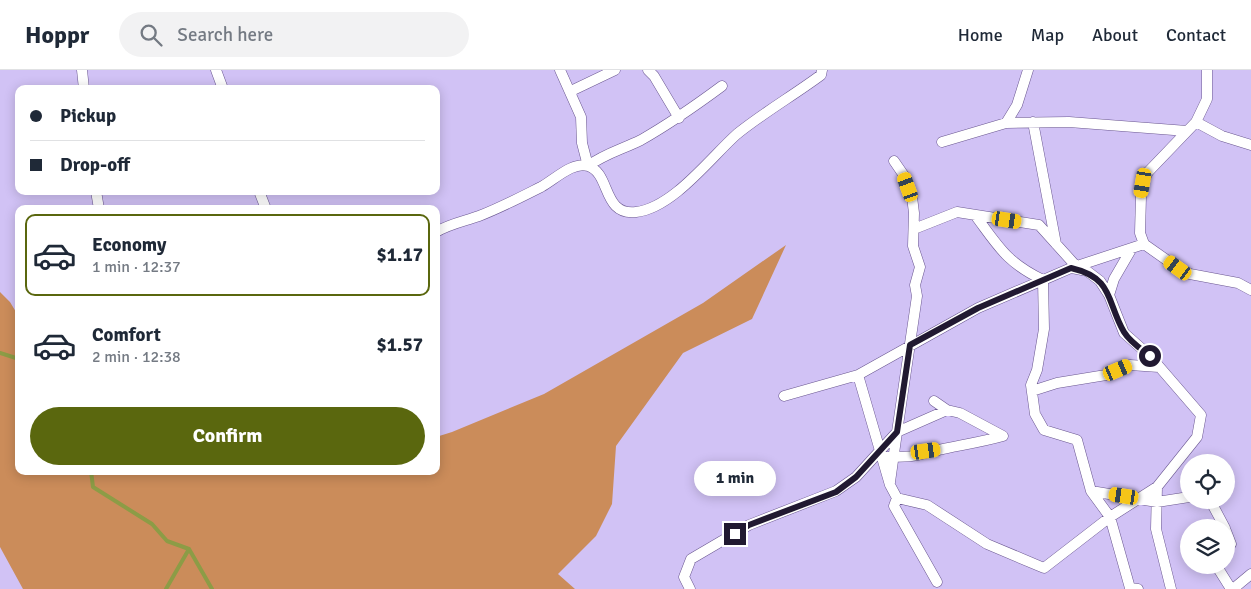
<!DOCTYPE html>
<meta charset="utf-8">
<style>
:root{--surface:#fff;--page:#f2f2f3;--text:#1f2937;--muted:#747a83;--line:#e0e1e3;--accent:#5a670e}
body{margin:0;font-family:Signika,sans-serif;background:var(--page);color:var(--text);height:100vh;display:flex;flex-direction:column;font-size:19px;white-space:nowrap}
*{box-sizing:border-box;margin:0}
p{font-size:16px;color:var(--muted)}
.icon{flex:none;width:28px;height:28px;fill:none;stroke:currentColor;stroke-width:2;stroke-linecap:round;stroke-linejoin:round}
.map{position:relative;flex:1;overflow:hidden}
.details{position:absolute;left:15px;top:135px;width:425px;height:270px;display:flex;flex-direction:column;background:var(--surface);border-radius:10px;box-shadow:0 2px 12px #0003}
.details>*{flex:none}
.top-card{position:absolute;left:15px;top:15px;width:425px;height:110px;border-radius:10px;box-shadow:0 2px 12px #0003;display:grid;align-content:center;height:110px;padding:0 15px;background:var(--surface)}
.tools{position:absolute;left:1180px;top:384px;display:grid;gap:10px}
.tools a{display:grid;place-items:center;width:55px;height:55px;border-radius:50%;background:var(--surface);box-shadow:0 2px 12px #0003;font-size:25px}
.end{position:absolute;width:22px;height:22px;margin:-11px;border:6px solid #211931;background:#fff;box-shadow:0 0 0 2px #fff}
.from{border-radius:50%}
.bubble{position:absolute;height:35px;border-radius:18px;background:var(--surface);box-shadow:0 2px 12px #0003;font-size:16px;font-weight:700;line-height:35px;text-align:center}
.car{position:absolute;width:15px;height:30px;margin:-15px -8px;border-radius:6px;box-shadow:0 0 4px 1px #0007;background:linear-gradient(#f5c518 24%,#345 0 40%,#f5c518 0 76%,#345 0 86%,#f5c518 0)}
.top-card b{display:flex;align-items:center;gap:18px;height:48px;font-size:19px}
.top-card b+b{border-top:1px solid var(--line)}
.top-card i{width:12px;height:12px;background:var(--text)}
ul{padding:9px 0 0;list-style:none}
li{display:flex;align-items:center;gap:15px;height:82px;margin:0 10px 8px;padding:0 5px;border:2px solid transparent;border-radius:10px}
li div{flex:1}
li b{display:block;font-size:19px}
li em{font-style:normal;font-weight:700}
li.current{border-color:var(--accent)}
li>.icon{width:45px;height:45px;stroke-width:1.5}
.cta{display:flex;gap:10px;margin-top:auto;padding:10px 15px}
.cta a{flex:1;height:58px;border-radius:30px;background:var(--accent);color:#fff;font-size:20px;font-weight:700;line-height:58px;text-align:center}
header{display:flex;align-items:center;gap:30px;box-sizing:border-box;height:70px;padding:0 25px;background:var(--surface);border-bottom:1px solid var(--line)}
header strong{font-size:24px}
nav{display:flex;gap:28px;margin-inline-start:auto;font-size:18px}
.search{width:350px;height:45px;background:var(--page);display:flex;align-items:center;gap:12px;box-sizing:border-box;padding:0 18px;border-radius:28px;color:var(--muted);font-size:19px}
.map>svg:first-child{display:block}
.green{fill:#cb8c5a}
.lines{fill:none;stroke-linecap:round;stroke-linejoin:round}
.stream{stroke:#8c9c46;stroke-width:4}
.street-casing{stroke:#6a5790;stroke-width:11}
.street{stroke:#fff;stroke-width:10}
.route{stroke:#211931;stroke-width:6}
</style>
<header>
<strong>Hoppr</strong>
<div class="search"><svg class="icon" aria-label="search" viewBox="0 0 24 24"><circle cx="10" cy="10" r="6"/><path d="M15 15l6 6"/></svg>Search here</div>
<nav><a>Home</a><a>Map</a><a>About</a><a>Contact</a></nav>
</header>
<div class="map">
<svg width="1251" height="519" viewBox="0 0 1251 519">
<rect width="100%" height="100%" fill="#d1c2f5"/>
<path class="green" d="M 786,175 L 752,249 L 683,283 L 616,376 L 612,434 L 596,466 L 558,504 L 575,519 L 23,519 L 0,477 L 0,222 L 10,232 L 19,247 L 19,401 L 436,401 L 436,367 L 452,362 L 544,324 L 703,233 Z"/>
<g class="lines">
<path class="stream" d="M 0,283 L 19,289
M 91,401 L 93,417 L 152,454 L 167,471 L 189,479 L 212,519
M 166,519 L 189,479"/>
<defs>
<path id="street" d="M 82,0 L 84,19
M 216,0 L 223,19
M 560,0 L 581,47 L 582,73 L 588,96 C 604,84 623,79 641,70 C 669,54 695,36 722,16
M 648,0 L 654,6 L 679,48
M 1207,0 L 1207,29 L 1196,52 L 1148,102 L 1143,113 L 1141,126 L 1140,163 L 1144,174 L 1178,198 L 1190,204 L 1238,213 L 1251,220
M 571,21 L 615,0
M 1033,52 L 1056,174
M 1196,52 L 1222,66 L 1251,75
M 1006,53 L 1017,35 L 1028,0
M 942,72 L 1006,53 L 1069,52 L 1187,61
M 96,121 L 99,139
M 259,121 L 266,139
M 975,145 C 999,177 1006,192 1043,210 L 1044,259 L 1037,300 L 1031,315 L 1035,344 L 1044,360 L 1077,370 L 1091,421 L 1110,447 L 1130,518 L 1138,519
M 914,159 L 957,142 L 1039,155 L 1076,196
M 436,162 C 449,154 465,151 479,146 C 500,138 521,127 541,117 C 554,110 573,91 588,96 C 611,103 602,146 636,142 C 673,138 711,87 737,64 C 763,43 794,25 821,5 L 822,0
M 1144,174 L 1071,198 L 978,238 L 858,305 L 890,415 L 897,428 L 927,435 L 987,474 L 1044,498 L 1110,447 L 1157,417 L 1156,459 L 1171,519
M 1072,198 L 1087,201 L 1100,211 L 1109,225 L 1124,263 L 1150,286 L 1201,345 L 1197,367 L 1157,417
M 1109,225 L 1114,209 L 1132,178
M 1032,321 L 1057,313 L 1106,305 L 1130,295 L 1159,297
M 784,326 L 858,305
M 882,387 C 893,386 907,388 918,385 C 945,377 975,374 1003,366 L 960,343 L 947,340 L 934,331
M 890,412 L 897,362 L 947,340
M 1091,421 L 1157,432 L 1189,427
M 897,428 L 894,436 L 937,512
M 1210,430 L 1225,458
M 1226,461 L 1231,474 L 1226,477
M 1216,495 L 1231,519
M 690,519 L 684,507 L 691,489 L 749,455 L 836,421 L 856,407 L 897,362 L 917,226 L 915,215 L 920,197 L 913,176 L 914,143 L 912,127 L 905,107 L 894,91
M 1233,519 L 1251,504"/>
</defs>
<use href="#street" class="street-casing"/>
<use href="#street" class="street"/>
</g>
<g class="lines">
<path class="route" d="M 735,464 L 749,455 L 836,422 L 856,407 L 897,362 L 910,275 L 978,238 L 1071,198 C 1114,208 1106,231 1124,262 C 1130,272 1141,279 1150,286"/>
</g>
</svg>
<div class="tools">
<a><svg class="icon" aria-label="locate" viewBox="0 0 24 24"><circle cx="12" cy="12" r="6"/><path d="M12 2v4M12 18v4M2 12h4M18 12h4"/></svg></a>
<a><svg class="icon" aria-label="layers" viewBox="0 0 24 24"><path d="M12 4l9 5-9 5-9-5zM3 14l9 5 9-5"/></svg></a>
</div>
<i class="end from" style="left:1150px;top:286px"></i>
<i class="end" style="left:735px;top:464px"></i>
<div class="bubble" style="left:694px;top:391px;width:82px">1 min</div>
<i class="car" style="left:1143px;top:113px;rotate:190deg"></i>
<i class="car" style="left:908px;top:117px;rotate:340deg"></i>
<i class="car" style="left:1007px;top:150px;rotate:99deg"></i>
<i class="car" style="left:1178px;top:198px;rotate:306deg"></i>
<i class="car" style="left:1118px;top:300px;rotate:67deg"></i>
<i class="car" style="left:926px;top:381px;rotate:82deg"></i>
<i class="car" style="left:1124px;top:426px;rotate:279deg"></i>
<div class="top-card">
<b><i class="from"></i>Pickup</b>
<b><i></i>Drop-off</b>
</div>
<section class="details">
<ul>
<li class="current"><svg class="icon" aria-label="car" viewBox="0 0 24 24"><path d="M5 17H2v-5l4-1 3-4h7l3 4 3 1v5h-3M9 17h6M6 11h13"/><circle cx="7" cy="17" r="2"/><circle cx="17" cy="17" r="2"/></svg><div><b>Economy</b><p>1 min · 12:37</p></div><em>$1.17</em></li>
<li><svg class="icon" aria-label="car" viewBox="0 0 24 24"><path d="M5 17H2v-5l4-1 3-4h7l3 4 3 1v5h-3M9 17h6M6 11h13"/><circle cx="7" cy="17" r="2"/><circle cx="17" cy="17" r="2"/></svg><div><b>Comfort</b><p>2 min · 12:38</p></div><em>$1.57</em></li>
</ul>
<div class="cta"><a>Confirm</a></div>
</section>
</div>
